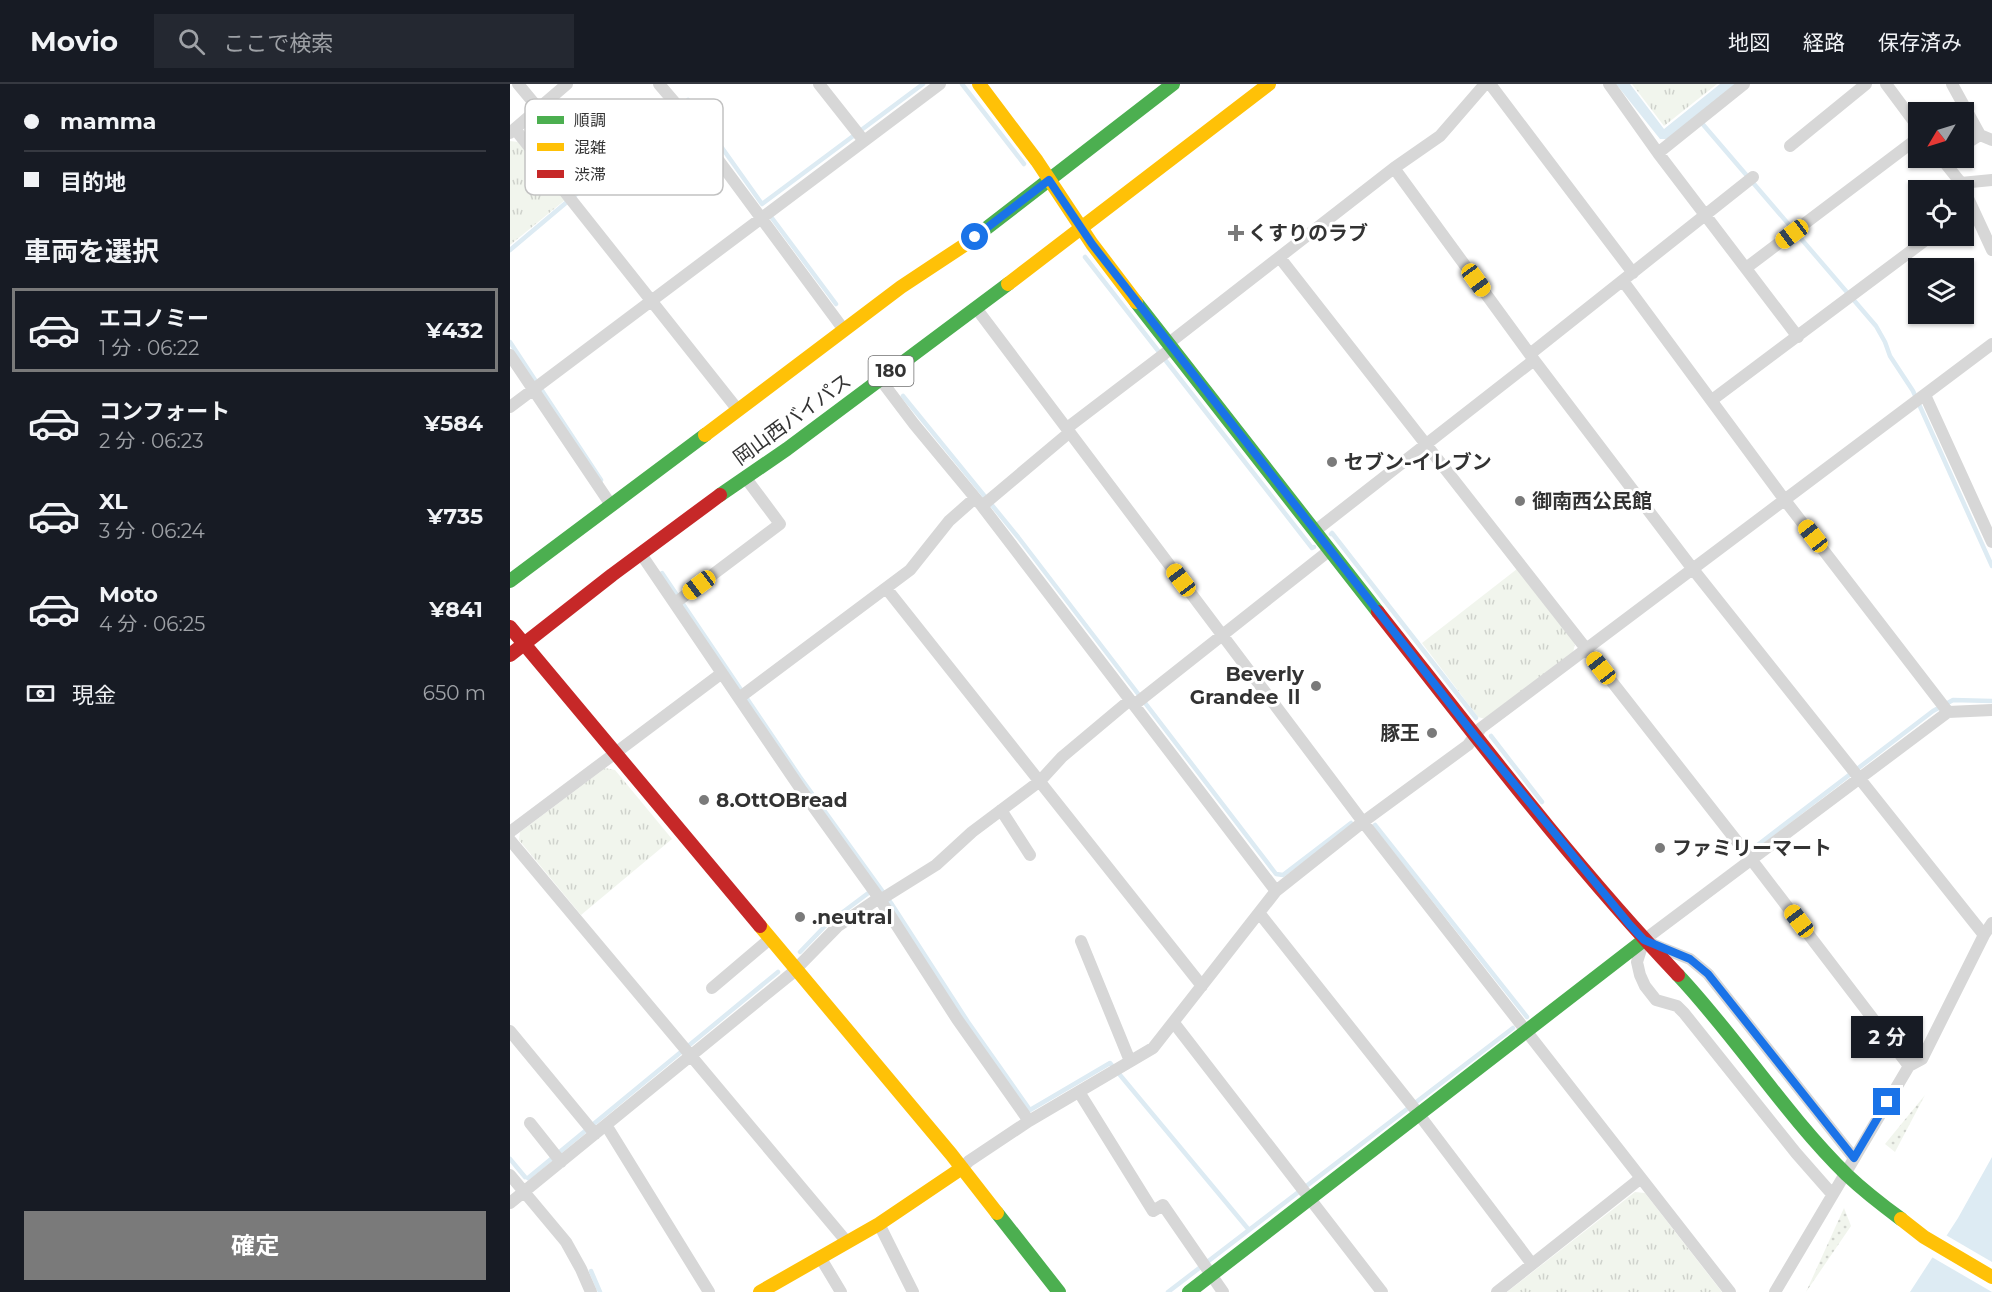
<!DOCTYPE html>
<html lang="ja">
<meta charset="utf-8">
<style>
:root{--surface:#171b24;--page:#242831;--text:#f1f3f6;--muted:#9ea1a6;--line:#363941;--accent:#7a7a7a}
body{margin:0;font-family:Montserrat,"Noto Sans JP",sans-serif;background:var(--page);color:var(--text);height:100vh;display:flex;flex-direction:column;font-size:22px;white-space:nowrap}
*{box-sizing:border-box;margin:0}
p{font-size:20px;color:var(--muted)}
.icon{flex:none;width:33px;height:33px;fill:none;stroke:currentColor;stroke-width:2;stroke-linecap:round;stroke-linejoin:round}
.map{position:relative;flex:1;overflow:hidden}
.side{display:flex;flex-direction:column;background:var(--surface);width:510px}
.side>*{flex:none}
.top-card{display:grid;align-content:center;height:132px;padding:0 24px;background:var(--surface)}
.needle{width:39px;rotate:232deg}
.fabs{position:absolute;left:1398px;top:18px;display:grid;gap:12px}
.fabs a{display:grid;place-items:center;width:66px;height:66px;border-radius:0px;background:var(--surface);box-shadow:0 2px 4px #0004;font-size:30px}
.end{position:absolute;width:27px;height:27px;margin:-14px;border:8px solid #1a73e8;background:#fff;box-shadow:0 0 0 3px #fff}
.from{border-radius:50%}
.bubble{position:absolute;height:42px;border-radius:0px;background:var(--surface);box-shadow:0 2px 4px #0004;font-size:20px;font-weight:700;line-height:42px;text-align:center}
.car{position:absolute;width:18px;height:36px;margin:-18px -9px;border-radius:8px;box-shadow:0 0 4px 2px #0007;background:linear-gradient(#f5c518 24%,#345 0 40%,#f5c518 0 76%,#345 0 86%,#f5c518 0)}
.top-card b{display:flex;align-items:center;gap:21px;height:57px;font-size:22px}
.top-card b+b{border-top:2px solid var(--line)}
.top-card i{width:15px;height:15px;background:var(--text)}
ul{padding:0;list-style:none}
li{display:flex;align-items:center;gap:18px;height:84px;margin:0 12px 9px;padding:0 12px;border:3px solid transparent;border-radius:0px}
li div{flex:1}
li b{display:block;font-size:22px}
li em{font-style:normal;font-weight:700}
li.active{border-color:var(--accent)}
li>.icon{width:54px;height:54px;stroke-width:1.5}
h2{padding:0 24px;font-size:27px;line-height:72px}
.pay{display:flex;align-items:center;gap:15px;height:66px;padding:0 24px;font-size:22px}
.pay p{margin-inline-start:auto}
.action{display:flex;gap:12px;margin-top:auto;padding:12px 24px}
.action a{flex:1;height:69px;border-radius:0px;background:var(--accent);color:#fff;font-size:24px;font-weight:700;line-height:69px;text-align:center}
header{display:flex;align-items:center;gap:36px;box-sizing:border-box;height:84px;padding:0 30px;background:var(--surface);border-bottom:2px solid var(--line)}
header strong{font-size:28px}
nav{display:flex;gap:33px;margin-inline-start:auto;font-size:21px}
.search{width:420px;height:54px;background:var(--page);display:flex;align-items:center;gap:15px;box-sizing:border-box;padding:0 21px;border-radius:0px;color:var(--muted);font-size:22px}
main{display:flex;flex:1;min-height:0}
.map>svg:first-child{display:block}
.grass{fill:url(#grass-dots)}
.park{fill:url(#park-tufts)}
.water{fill:#ddebf3}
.pier{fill:#fff}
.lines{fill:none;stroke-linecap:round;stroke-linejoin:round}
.stream{stroke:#ddebf3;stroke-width:4.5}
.street{stroke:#d7d7d7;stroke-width:12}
.fast{stroke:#4caf50;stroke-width:14}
.slow{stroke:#ffc107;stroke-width:14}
.jam{stroke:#c62828;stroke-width:14}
.route{stroke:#1a73e8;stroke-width:8}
.poi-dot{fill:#7a7a7a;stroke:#fff;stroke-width:2}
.labels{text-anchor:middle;stroke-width:6;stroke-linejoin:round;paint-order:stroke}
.shield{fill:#fff;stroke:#707070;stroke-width:1.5}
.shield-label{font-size:18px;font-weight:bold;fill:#333}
.poi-label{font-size:20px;font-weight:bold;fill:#333;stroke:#fff;text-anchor:start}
.street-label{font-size:20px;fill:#333;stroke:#fff}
.key{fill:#fff;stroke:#c2c2c2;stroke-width:1.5}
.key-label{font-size:16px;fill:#333}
</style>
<header>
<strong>Movio</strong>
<div class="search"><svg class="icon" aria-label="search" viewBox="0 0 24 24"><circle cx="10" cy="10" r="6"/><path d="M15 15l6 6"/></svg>ここで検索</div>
<nav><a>地図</a><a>経路</a><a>保存済み</a></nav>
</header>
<main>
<section class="side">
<div class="top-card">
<b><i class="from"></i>mamma</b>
<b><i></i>目的地</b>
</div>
<h2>車両を選択</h2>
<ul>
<li class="active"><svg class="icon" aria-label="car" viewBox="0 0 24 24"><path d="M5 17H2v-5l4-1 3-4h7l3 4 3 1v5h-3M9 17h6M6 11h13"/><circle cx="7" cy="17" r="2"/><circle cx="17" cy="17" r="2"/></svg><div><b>エコノミー</b><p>1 分 · 06:22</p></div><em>¥432</em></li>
<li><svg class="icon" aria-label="car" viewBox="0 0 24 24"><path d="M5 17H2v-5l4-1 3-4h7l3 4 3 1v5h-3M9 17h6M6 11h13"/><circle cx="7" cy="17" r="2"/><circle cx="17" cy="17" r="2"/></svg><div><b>コンフォート</b><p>2 分 · 06:23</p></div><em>¥584</em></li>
<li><svg class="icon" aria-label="car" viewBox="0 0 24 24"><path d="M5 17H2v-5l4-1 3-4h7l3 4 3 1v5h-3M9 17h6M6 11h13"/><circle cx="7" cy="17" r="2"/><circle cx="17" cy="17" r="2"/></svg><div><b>XL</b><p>3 分 · 06:24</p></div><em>¥735</em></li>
<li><svg class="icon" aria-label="car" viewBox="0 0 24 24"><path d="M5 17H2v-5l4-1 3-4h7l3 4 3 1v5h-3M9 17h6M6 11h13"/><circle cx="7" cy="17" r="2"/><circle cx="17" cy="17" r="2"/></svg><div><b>Moto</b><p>4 分 · 06:25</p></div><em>¥841</em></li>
</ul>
<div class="pay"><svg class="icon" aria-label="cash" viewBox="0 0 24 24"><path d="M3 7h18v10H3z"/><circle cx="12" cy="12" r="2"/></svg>現金<p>650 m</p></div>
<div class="action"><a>確定</a></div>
</section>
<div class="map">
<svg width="1482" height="1208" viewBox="0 0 1482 1208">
<defs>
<pattern id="grass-dots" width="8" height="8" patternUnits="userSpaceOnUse" patternTransform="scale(1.5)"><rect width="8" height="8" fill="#f1f5ed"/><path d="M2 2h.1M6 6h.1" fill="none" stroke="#cfd2cc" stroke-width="1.8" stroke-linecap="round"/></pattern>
<pattern id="park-tufts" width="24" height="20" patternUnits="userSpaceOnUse" patternTransform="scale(1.5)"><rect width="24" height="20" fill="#f1f5ed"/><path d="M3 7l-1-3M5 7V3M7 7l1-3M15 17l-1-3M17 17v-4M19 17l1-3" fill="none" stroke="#cfd2cc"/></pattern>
</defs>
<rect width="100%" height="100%" fill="#fff"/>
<path class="grass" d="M 1415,1011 L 1385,1068 L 1375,1060 Z
M 1334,1124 L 1341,1142 L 1296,1208 Z"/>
<path class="park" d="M 1122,0 L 1207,0 L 1154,42 Z
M 0,57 L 8,58 L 55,116 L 0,161 Z
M 1007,485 L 1065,559 L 1063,569 L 975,635 L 968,633 L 912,559 Z
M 95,684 L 105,686 L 162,755 L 71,831 L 9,756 L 10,748 Z
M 1125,1108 L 1135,1109 L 1212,1208 L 997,1208 Z"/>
<path class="water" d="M 1106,0 L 1120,0 L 1154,45 L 1210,0 L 1226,0 L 1159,55 L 1150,55 Z
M 1482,1073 L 1482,1208 L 1400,1208 L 1448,1134 Z"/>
<path class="pier" d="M 1434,1150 L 1482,1178 L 1482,1208 L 1420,1172 Z"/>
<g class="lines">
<path class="stream" d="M 452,0 L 514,80
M 1190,37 L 1366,242 L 1375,258 L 1380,272 L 1403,307 L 1482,482
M 259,130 L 326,220
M 0,166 L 178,16 L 252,120 L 413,0
M 575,173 L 802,464 L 804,463
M 0,258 L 91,396
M 393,312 L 508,453 L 766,790 L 773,791 L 841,739
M 821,450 L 822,449 L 966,634
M 152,489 L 290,693 L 381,819 L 458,938 L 520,1026 L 600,979 L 739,1146
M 981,652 L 1032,718
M 865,741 L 1017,933
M 1245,763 L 1423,627 L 1443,616 L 1482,617
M 290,868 L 317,840 L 361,807
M 0,1075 L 15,1093
M 18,1094 L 268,888
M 81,1187 L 90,1208
M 658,1208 L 1003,944"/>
<path class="street" d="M 8,0 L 28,24
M 149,0 L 172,27 L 334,246
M 309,0 L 354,57
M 980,0 L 1123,189
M 1099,0 L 1148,69 L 1288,253
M 1376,0 L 1408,43
M 1442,0 L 1470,51 L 1482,56
M 5,45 L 228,326
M 0,49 L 57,0
M 1454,61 L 1470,51
M 1280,62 L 1356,0
M 1148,69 L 1234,0
M 1431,74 L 1451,99 L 1482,166
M 884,84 L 1024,276 L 1182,484 L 1474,851
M 1451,99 L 1482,96
M 770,174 L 1247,783 L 1399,982
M 1236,184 L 1408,54
M 1113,197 L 1274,415 L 1438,628
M 466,224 L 853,738 L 1220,1208
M 659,259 L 884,84 L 930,52 L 975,0
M 1020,270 L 1243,93
M 0,271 L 101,421
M 370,295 L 404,340 L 472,422 L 766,807
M 1415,311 L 1482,458
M 1202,316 L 1421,152
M 0,323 L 430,0
M 557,344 L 662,264
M 472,422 L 560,348
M 805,447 L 1024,276
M 131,470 L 292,707 L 369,814 L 447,935 L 519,1037
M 376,504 L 692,902
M 165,519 L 270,440 L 235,393
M 229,614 L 400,486 L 439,437 L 465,414
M 624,621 L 820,466
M 491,726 L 520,771
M 0,748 L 212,589
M 0,756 L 337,1158
M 370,816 L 426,781 L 462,748 L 530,697 L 552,673 L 620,616
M 750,830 L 904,1024 L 1022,1180
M 571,857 L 620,977
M 1142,860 L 1180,875 L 1198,890 L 1344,1074
M 202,904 L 261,854
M 664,939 L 872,1208
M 0,947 L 85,1050
M 569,1008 L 643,1127 L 653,1121 L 713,1208
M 20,1039 L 51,1078
M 96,1041 L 199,1208
M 452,1084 L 459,1077 L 519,1037 L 643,964 L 766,807 L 853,738 L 958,661 L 971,644 L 1482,260
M 0,1091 L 56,1158 L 71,1185 L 81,1208
M 1322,1110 L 1286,1069 L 1174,929 L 1167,922 L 1146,916 L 1135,902 L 1130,891 L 1127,878 L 1134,856 L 1438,628 L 1482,626
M 0,1119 L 281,890 L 328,842 L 369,814
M 369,1140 L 403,1208
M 310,1173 L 331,1208
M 987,1208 L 1131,1094
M 1265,1208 L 1399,982 L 1412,975 L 1474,851 L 1482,839"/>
<path class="fast" d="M 456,160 L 663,0
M 626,218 L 868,528
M 210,411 L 277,365 L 498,200
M 0,497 L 195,351
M 1168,891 C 1228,955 1275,1030 1337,1091 C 1354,1107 1372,1121 1391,1135
M 487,1129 L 549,1208
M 679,1208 L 1134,856"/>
<path class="slow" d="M 469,0 L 527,77 L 582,160 L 626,218
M 498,200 L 759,0
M 195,351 L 391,203 L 456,160
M 250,842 L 441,1070 L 487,1129
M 1391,1135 L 1414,1153 L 1482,1193
M 250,1208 L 369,1140 L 452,1084"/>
<path class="jam" d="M 868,528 C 965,651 1060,777 1168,891
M 0,543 L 250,842
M 0,571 L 102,491 L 210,411"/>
</g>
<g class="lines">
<path class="route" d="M 465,153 L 539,96 L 582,160 L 965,652 L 1120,841 L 1134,856 L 1180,875 L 1198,890 L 1344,1074 L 1377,1018"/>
</g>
<g class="poi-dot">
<path d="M723 140h6v6h6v6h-6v6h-6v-6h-6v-6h6z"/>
<circle cx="822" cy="378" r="6"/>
<circle cx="1010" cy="417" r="6"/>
<circle cx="806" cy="602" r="6"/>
<circle cx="922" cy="649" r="6"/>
<circle cx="194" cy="716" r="6"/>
<circle cx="1150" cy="764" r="6"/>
<circle cx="290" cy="833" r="6"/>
</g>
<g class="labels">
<rect class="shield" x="358.5" y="272" width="45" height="30" rx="4.5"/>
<g class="shield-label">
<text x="381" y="293">180</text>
</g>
<g class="poi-label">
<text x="738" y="156">くすりのラブ</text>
<text x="834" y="385">セブン-イレブン</text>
<text x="1022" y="424">御南西公民館</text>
<text x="794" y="597" text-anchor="end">Beverly<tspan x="794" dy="23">Grandee Ⅱ</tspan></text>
<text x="910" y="656" text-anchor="end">豚王</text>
<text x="206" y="723">8.OttOBread</text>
<text x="1162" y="771">ファミリーマート</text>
<text x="302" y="840">.neutral</text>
</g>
<g class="street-label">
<text transform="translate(282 335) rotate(-36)" y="7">岡山西バイパス</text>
</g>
</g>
<rect x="15" y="15" width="198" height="96" rx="9" class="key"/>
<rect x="27" y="32" width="27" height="8" fill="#4caf50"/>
<rect x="27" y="59" width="27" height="8" fill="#ffc107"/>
<rect x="27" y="86" width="27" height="8" fill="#c62828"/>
<g class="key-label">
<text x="64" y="42">順調</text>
<text x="64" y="69">混雑</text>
<text x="64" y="96">渋滞</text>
</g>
</svg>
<div class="fabs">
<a><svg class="needle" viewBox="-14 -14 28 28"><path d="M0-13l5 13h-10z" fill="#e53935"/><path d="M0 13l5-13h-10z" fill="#9ea1a6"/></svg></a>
<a><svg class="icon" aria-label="locate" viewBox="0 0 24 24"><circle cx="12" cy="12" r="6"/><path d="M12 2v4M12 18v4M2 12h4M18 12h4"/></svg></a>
<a><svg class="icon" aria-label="layers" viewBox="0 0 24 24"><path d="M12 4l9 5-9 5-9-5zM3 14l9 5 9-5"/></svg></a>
</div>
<i class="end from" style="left:465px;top:153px"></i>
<i class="end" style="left:1377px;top:1018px"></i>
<div class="bubble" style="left:1341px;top:932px;width:72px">2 分</div>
<i class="car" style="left:1282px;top:150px;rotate:233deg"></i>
<i class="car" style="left:966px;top:196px;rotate:144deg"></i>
<i class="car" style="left:1303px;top:452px;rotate:322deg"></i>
<i class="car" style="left:671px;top:496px;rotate:323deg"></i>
<i class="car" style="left:189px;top:501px;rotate:233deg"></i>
<i class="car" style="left:1091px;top:584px;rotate:322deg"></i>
<i class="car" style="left:1289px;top:837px;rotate:323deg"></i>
</div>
</main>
